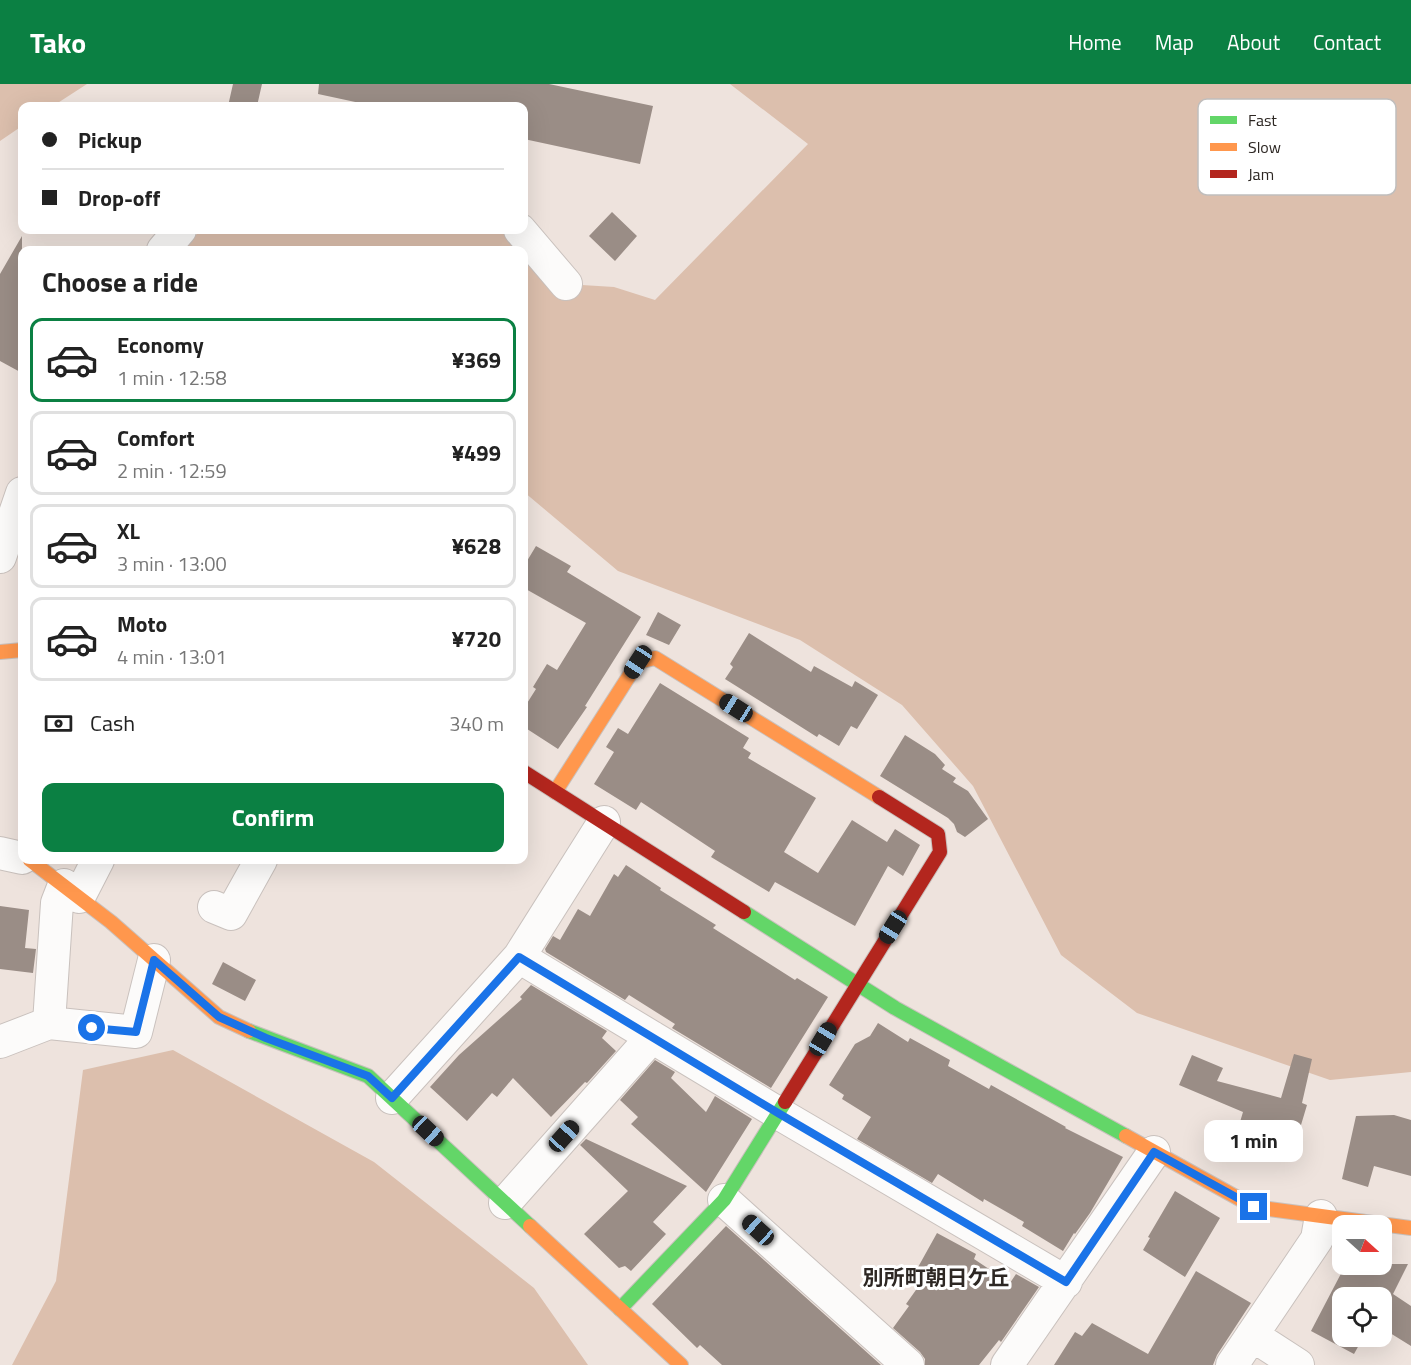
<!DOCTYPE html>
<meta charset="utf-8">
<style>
:root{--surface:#fff;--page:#f6f6f6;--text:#222;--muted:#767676;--line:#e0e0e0;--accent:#0b8043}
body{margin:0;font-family:"Titillium Web","Noto Sans JP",sans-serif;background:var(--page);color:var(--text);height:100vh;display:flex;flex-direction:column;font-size:22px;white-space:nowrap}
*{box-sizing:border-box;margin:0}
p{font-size:20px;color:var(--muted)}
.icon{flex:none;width:33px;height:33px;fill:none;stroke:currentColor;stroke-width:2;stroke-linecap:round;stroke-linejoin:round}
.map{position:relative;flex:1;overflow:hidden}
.sheet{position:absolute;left:18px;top:162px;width:510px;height:618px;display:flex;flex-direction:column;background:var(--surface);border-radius:12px;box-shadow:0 6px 24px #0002}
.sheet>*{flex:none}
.top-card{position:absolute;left:18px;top:18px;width:510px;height:132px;border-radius:12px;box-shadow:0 6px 24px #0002;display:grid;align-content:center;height:132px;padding:0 24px;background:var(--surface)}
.needle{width:39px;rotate:111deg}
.fabs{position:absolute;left:1332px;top:1131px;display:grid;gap:12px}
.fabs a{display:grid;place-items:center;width:60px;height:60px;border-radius:12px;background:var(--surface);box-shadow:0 6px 24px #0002;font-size:30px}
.end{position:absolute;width:27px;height:27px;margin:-14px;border:8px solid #1a73e8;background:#fff;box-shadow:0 0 0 3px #fff}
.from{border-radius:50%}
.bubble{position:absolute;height:42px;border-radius:12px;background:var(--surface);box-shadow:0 6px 24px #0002;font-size:20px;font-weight:700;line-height:42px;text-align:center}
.car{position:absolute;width:18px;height:36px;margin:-18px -9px;border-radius:8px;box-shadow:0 0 4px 2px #0007;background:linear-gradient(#222 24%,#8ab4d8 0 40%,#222 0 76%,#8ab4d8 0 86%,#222 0)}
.top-card b{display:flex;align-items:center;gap:21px;height:57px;font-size:22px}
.top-card b+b{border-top:2px solid var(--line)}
.top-card i{width:15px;height:15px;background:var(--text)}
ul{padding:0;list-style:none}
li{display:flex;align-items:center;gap:18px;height:84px;margin:0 12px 9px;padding:0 12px;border:3px solid var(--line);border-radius:12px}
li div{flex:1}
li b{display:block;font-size:22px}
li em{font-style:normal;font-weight:700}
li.current{border-color:var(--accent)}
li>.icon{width:54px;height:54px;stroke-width:1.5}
h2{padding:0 24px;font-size:27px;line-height:72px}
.pay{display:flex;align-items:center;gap:15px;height:66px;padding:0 24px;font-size:22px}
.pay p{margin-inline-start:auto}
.primary-button{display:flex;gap:12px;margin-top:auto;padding:12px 24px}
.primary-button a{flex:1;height:69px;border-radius:12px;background:var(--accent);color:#fff;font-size:24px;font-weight:700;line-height:69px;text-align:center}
header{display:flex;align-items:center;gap:36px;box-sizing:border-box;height:84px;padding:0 30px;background:var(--accent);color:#fff}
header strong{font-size:28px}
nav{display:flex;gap:33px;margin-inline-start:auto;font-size:21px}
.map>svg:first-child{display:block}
.forest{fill:#dcbfad}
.building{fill:#9a8d86}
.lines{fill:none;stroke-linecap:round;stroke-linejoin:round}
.street-casing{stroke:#c9c1bd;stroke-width:34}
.fast-casing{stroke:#c9c1bd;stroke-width:16}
.slow-casing{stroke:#c9c1bd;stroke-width:16}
.jam-casing{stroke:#c9c1bd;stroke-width:16}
.street{stroke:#fcfbfa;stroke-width:32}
.fast{stroke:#63d668;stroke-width:14}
.slow{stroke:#ff974d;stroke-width:14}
.jam{stroke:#b3261e;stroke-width:14}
.route{stroke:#1a73e8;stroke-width:8}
.labels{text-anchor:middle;stroke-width:6;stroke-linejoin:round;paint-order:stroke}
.quarter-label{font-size:21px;font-weight:bold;fill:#2d2723;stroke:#fff}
.key{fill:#fff;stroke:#c0bebd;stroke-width:1.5}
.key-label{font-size:16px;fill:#2d2723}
</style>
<header>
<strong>Tako</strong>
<nav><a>Home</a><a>Map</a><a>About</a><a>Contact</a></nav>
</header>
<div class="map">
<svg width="1411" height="1281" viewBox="0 0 1411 1281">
<rect width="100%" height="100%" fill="#eee3dd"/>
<path class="forest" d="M 0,0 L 87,0 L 53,22 L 22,22 L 22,42 L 0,57 Z
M 730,0 L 1411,0 L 1411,988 L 1330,996 L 1137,929 L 1061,871 L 973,702 L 902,621 L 800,556 L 618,487 L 524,408 L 524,166 L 184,166 L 200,146 L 505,146 L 566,200 L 614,203 L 655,216 L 808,60 Z
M 173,966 L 374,1078 L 534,1204 L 588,1281 L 12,1281 L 56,1197 L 83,986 Z"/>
<path class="building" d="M 233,0 L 262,0 L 257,22 L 228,22 Z
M 319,0 L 549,0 L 653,22 L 640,80 L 524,55 L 524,22 L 374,22 L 318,10 Z
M 612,128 L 637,152 L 615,177 L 589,152 Z
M 22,152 L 22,289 L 0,277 L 0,190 Z
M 536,462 L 571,482 L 567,488 L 641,533 L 585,622 L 587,623 L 558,665 L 524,643 L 524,624 L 536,605 L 533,603 L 547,580 L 557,586 L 586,539 L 524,504 L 524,482 Z
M 658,528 L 681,541 L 669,561 L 646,551 Z
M 749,549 L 811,588 L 814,582 L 852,603 L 855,597 L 878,611 L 857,645 L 851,642 L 839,662 L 819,650 L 817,653 L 725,595 L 733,583 L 730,580 Z
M 660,599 L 749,654 L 743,664 L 751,669 L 748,674 L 816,714 L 784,768 L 818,789 L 852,736 L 887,758 L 895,745 L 920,761 L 903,792 L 888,782 L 855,842 L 775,798 L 769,808 L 711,773 L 715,767 L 641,718 L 636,726 L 594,700 L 614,668 L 606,663 L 618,644 L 628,650 Z
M 905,651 L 935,670 L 945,681 L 942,685 L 956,694 L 953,698 L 968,707 L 988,735 L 965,753 L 957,748 L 954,740 L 948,734 L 880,692 Z
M 626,781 L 661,804 L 660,806 L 716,841 L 713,844 L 795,896 L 797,894 L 828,913 L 771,1004 L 672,944 L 675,940 L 629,911 L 625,916 L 546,868 L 545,865 L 553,852 L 560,856 L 578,825 L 590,832 L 614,790 L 618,793 Z
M 0,822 L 29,826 L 25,864 L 36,865 L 33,889 L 0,885 Z
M 223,878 L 256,896 L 245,917 L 212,900 Z
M 531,901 L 607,947 L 602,954 L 616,967 L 587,999 L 585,998 L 551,1033 L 513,994 L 497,1013 L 492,1009 L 467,1037 L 430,1003 L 459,971 L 522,915 L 520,913 Z
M 878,939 L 908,958 L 910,954 L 950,976 L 948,982 L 989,1005 L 991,1001 L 1066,1043 L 1065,1044 L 1123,1073 L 1090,1129 L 1075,1150 L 1074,1149 L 1063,1167 L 1022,1142 L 1024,1138 L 984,1115 L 983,1118 L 938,1090 L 932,1099 L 857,1055 L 871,1033 L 842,1015 L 844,1011 L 829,1001 L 855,960 L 870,952 Z
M 1294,970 L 1312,975 L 1302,1019 L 1307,1021 L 1298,1051 L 1290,1049 L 1283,1072 L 1234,1058 L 1243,1028 L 1179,1001 L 1192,971 L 1223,984 L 1217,997 L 1281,1014 Z
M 655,976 L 675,988 L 671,994 L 706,1028 L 715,1012 L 752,1035 L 706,1108 L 631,1040 L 638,1033 L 620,1016 Z
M 1394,1031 L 1411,1036 L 1411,1092 L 1374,1082 L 1368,1103 L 1342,1095 L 1356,1032 Z
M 586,1055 L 687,1102 L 653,1138 L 666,1150 L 631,1187 L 625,1182 L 619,1184 L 584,1150 L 628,1107 L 580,1061 Z
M 1175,1107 L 1220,1134 L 1185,1193 L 1143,1166 L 1150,1154 L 1148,1153 Z
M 726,1142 L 881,1281 L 722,1281 L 700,1261 L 697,1264 L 652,1220 Z
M 937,1149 L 976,1170 L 974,1175 L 1010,1199 L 1016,1190 L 1039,1203 L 1001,1258 L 999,1256 L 979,1281 L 925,1281 L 925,1275 L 920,1268 L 893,1244 L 909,1222 L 906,1220 L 923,1196 L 919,1194 L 922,1188 L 917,1185 Z
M 1346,1180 L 1408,1180 L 1393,1210 L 1411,1222 L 1411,1262 L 1382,1244 L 1382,1214 L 1342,1214 L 1342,1252 L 1364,1252 L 1354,1270 L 1311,1247 Z
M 1196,1187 L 1251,1219 L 1217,1271 L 1213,1281 L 1054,1281 L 1075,1248 L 1082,1252 L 1092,1239 L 1148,1270 Z"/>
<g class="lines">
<defs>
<path id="street" d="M 520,146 L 566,200
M 163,166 L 180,146
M 0,473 L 22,409
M 0,769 L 22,774
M 79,813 L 98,776
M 214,823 L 231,830 L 261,776
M 519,873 L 778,1029 L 1066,1198
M 49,939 L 57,819 L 64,801
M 0,958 L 49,939 L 136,948 L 154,876
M 392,1014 L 519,873 L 604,738
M 724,1116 L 908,1281
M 505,1119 L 652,953
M 1252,1251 L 1298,1281
M 1007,1281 L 1154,1068
M 1232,1281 L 1317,1155 L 1321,1132"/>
<path id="fast" d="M 744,828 L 895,924 L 1126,1052
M 249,947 L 368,992 L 530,1142
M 620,1225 L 724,1116 L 785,1018"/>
<path id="slow" d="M 0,568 L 22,566
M 555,708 L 638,578 L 655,574 L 879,713
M 30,776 L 111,838 L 219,933 L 249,947
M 1126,1052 L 1254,1123 L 1411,1144
M 530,1142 L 681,1281"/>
<path id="jam" d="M 524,688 L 744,828
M 785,1018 L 940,768 L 938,750 L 879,713"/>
</defs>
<use href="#street" class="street-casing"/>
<use href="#fast" class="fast-casing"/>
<use href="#slow" class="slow-casing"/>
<use href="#jam" class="jam-casing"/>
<use href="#street" class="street"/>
<use href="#fast" class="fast"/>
<use href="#slow" class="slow"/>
<use href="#jam" class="jam"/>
</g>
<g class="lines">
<path class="route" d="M 92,944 L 136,948 L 154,876 L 219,933 L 266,954 L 368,992 L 392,1014 L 519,873 L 778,1029 L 1066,1198 L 1154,1068 L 1254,1123"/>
</g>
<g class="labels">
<g class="quarter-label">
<text x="936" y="1201">別所町朝日ケ丘</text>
</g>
</g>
<rect x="1198" y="15" width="198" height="96" rx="9" class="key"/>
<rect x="1210" y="32" width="27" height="8" fill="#63d668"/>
<rect x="1210" y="59" width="27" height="8" fill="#ff974d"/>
<rect x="1210" y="86" width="27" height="8" fill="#b3261e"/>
<g class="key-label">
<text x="1248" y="42">Fast</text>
<text x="1248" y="69">Slow</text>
<text x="1248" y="96">Jam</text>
</g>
</svg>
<div class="fabs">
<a><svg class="needle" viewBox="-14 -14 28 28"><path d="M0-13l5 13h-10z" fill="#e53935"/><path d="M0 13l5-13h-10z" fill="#767676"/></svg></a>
<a><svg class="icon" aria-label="locate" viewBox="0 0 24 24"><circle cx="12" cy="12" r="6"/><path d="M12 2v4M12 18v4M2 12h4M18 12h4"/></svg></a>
</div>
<i class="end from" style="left:92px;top:944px"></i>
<i class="end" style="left:1254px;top:1123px"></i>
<div class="bubble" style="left:1204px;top:1036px;width:99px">1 min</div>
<i class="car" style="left:638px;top:578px;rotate:213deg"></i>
<i class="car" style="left:736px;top:624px;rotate:302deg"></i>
<i class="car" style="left:893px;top:843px;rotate:212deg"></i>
<i class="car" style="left:823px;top:955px;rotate:31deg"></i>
<i class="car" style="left:428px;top:1047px;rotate:133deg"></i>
<i class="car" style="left:564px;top:1052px;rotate:42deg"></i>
<i class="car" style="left:758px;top:1146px;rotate:312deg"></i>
<div class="top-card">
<b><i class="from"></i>Pickup</b>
<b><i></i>Drop-off</b>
</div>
<section class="sheet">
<h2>Choose a ride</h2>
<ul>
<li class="current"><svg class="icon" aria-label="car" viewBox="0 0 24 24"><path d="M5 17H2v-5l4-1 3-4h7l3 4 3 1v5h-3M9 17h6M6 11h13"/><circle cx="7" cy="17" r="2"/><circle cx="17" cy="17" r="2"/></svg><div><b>Economy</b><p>1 min · 12:58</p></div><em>¥369</em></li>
<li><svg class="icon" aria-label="car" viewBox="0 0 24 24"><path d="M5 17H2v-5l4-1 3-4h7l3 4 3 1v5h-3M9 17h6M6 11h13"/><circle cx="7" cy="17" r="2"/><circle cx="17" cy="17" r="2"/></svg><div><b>Comfort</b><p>2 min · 12:59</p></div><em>¥499</em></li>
<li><svg class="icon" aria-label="car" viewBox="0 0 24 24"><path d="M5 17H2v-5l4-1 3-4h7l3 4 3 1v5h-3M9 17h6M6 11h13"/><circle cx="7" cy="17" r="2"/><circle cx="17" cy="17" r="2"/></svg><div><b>XL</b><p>3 min · 13:00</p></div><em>¥628</em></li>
<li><svg class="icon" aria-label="car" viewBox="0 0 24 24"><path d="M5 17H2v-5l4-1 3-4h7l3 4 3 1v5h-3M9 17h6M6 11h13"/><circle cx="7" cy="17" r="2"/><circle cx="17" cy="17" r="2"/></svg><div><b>Moto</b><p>4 min · 13:01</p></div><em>¥720</em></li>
</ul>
<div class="pay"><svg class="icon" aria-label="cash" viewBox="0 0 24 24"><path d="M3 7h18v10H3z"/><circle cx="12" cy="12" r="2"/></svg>Cash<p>340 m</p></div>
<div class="primary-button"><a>Confirm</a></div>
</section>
</div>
